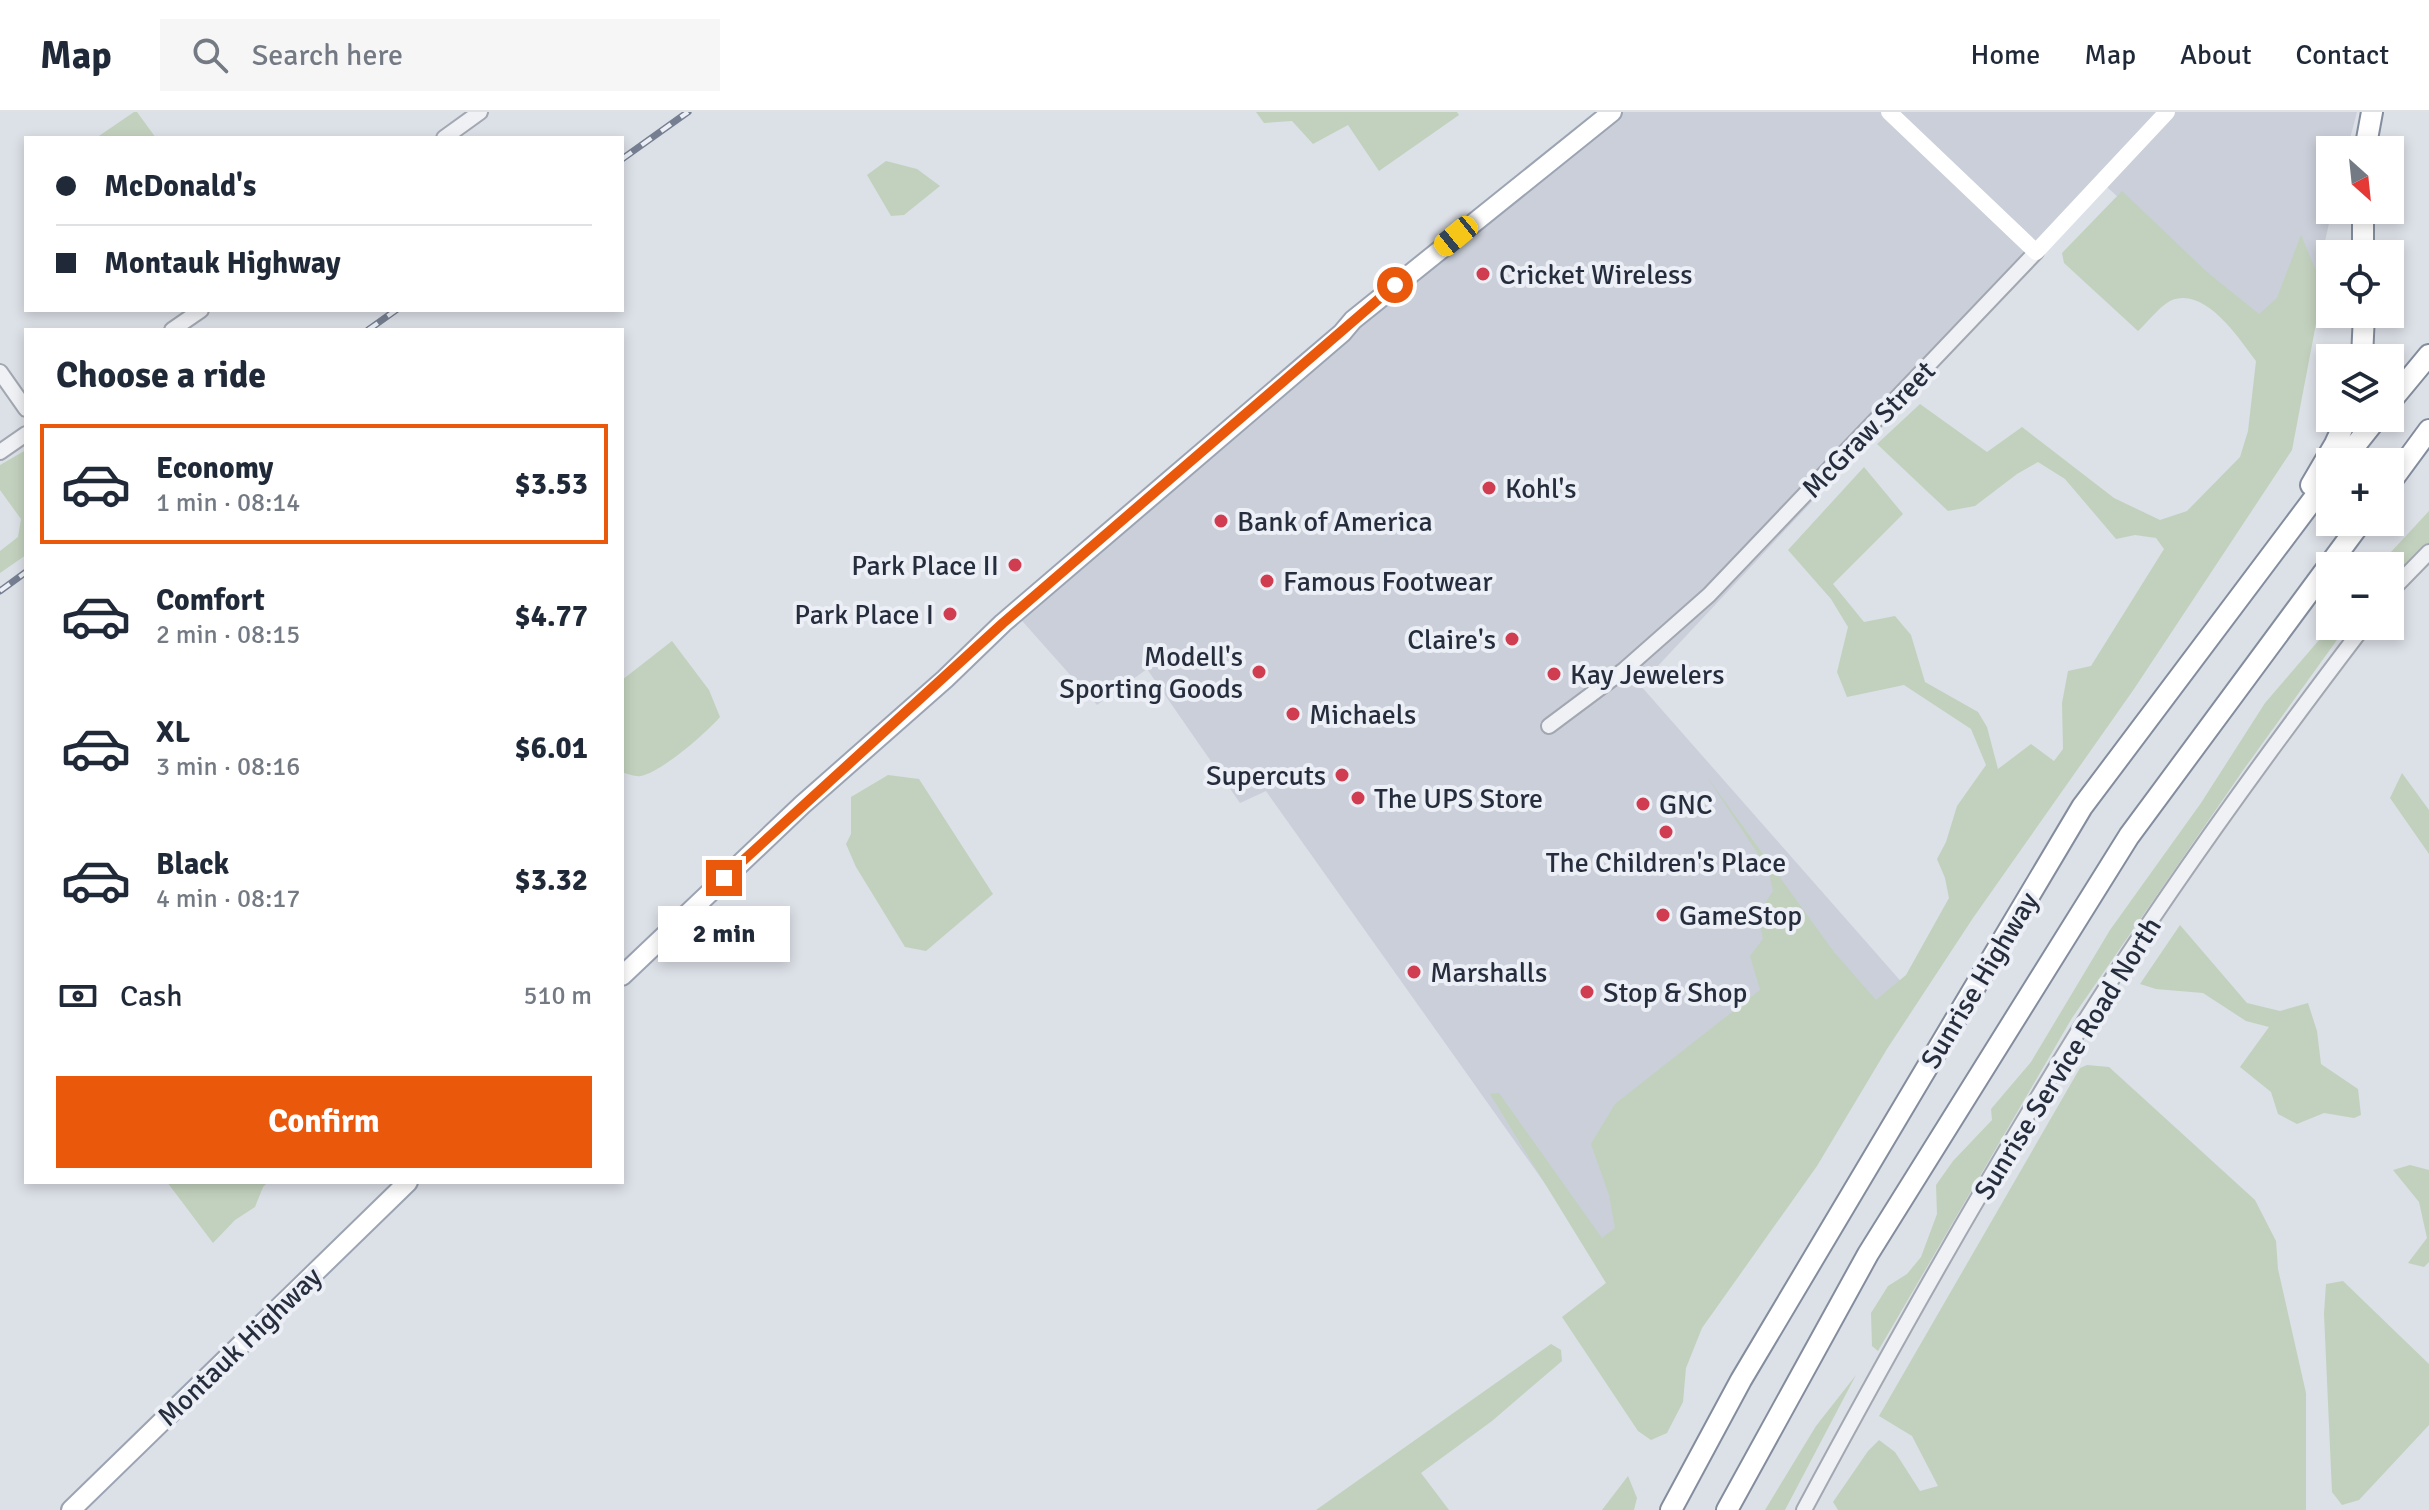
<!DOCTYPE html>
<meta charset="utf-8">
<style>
:root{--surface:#fff;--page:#f6f6f7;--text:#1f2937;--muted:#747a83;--line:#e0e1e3;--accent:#ea580c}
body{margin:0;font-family:Signika,sans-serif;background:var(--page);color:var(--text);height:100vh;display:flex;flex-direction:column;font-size:30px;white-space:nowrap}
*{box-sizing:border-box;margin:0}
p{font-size:26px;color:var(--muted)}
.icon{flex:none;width:44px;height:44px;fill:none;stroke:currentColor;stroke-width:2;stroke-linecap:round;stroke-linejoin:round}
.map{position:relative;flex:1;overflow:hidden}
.side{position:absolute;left:24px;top:216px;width:600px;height:856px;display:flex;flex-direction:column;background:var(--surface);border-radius:0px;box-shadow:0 4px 12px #0003}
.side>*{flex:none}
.guide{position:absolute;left:24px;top:24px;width:600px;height:176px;border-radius:0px;box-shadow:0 4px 12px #0003;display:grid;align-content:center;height:176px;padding:0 32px;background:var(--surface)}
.needle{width:52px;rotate:153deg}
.tools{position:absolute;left:2316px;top:24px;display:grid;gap:16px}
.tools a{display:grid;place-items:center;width:88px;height:88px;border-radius:0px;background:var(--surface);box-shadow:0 4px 12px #0003;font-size:40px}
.end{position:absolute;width:36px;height:36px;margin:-18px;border:10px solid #ea580c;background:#fff;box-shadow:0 0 0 4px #fff}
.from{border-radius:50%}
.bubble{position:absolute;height:56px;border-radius:0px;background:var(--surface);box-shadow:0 4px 12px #0003;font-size:26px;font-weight:800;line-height:56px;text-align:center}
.car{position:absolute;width:24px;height:48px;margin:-24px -12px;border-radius:10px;box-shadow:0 0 6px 2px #0007;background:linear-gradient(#f5c518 24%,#345 0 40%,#f5c518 0 76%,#345 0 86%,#f5c518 0)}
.guide b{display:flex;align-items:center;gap:28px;height:76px;font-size:30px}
.guide b+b{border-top:2px solid var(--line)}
.guide i{width:20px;height:20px;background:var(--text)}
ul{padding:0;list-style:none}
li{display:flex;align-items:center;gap:24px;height:120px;margin:0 16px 12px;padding:0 16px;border:4px solid transparent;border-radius:0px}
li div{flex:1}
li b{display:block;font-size:30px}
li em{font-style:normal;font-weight:800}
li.on{border-color:var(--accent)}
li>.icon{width:72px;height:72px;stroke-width:1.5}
h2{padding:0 32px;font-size:36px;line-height:96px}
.pay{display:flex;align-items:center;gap:20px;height:88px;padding:0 32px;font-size:30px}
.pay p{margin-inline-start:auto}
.action{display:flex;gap:16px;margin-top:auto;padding:16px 32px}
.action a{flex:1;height:92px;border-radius:0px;background:var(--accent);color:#fff;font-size:32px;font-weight:800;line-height:92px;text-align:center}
header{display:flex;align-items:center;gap:48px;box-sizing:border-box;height:112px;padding:0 40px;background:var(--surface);border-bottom:2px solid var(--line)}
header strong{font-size:38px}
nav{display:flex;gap:44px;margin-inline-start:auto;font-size:28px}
.search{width:560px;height:72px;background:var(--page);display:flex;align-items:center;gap:20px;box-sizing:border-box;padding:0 28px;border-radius:0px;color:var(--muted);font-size:30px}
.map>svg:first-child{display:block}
.built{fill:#cacfd9}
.green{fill:#c2d1bd}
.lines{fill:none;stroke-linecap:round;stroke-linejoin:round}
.tertiary-casing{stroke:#a2a7b1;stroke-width:18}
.primary-casing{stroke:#9ca4b3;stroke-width:22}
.motorway-casing{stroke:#848d9e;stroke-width:24}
.tertiary{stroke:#eff1f5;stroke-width:14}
.secondary{stroke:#fff;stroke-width:16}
.primary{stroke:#fff;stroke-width:18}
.motorway{stroke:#fff;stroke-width:20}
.rail-casing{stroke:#767f91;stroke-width:7}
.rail{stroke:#eceff5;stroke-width:4;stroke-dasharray:12;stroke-linecap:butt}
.route{stroke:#ea580c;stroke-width:10}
.poi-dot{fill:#d03d50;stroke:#eceff5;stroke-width:3}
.labels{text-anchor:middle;stroke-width:8;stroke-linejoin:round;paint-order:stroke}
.poi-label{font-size:28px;fill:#262e3e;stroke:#eceff5;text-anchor:start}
.street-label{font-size:28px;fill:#262e3e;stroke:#eceff5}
</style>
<header>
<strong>Map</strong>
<div class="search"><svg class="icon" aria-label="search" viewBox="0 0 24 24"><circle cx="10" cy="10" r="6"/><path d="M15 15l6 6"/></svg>Search here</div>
<nav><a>Home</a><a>Map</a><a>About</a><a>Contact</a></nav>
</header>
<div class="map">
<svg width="2429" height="1398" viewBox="0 0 2429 1398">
<rect width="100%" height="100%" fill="#dce0e7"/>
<path class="built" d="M 1612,0 L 2357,0 L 2347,38 L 2330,38 L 2330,98 L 2332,98 L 2298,250 L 2107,75 L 1640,573 L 1912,882 L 1622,1180 L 1266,679 L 1240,691 L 1147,557 L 1097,593 L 1015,501 Z"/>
<path class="green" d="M 134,0 L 137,0 L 156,26 L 96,26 Z
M 1256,0 L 1457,0 L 1459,3 L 1379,59 L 1348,13 L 1313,32 L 1292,9 L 1264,11 Z
M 886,49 L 917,57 L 940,74 L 904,103 L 891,104 L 867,63 Z
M 2122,79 L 2207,160 L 2259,202 L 2277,186 L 2301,123 L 2323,175 L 2292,338 L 2134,577 L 1973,806 L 1887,937 L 1817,1054 L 1702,1216 L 1686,1256 L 1683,1290 L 1667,1321 L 1651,1328 L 1638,1319 L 1562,1205 L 1606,1171 L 1490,982 L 1499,981 L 1602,1126 L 1615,1116 L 1609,1083 L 1591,1032 L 1615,992 L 1760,878 L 1750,844 L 1763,827 L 1758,802 L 1773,779 L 1768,757 L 1707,665 L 1834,840 L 1876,888 L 1906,863 L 1949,786 L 1945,766 L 1937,747 L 1946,730 L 1957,694 L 1986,653 L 1971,617 L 1904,573 L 1847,585 L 1837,560 L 1848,515 L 1831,487 L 1788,438 L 1864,355 L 1903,402 L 1833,472 L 1864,510 L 1895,504 L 1911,523 L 1925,570 L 1978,600 L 1987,615 L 1998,657 L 2031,632 L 2054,649 L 2063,637 L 2062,591 L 2068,559 L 2091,554 L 2164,437 L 2156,426 L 2135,423 L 2116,427 L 2065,367 L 2038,350 L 2017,362 L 1975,394 L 1948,399 L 1877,332 L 1920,292 L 1987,340 L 2022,315 L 2114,386 L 2160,408 L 2187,399 L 2240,345 L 2248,319 L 2256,249 C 2239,227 2205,173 2170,189 C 2159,195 2147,211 2138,219 L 2064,151 L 2062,141 Z
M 26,338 L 26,443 L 0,461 L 0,439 L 18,425 L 21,407 L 0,378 L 0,353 Z
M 2429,399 L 2429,432 L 2390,470 L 2390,454 L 2378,454 Z
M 2331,514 L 2347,514 L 2244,657 L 2072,906 L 1878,1239 L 1872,1234 L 1871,1201 L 1888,1174 L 1907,1162 L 1921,1145 L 1937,1102 L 1936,1073 L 1953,1049 L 1992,1008 L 1991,997 L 2031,950 L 2110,818 L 2201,691 L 2265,591 Z
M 672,529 L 709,578 L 720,605 C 706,621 663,659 641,664 C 635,665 628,662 622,660 L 622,568 Z
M 2402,661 L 2429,698 L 2429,742 L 2390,686 Z
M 888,663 L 919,667 L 993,782 L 926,839 L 905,835 L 856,755 L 846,732 L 851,722 L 851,685 Z
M 2180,813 L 2247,891 L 2280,899 L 2308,891 L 2317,919 L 2321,952 L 2358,977 L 2361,1003 L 2354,1006 L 2324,1001 L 2297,1012 L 2278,1002 L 2271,980 L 2240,955 L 2269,915 L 2246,909 L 2203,881 L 2156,877 L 2140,872 Z
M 2087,953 L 2109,955 L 2255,1088 L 2276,1129 L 2278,1157 L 2306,1281 L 2306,1398 L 1838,1398 L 1833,1390 L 1868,1339 L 1879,1328 L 1895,1340 L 1920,1379 L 1938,1374 L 1912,1324 L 1879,1304 L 2080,956 Z
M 2410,1053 L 2429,1058 L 2429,1150 L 2424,1155 L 2408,1151 L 2427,1126 L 2419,1090 L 2393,1058 Z
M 167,1070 L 268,1070 L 263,1075 L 255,1095 L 235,1108 L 213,1131 Z
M 2343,1169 L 2429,1252 L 2429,1313 L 2359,1388 L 2342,1393 L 2332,1380 L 2324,1202 L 2326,1172 Z
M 1551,1232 L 1561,1238 L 1562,1249 L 1492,1309 L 1421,1361 L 1449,1398 L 1316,1398 Z
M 1856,1263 L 1785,1398 L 1765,1398 L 1816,1314 Z
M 1628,1364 L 1637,1386 L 1634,1398 L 1602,1398 Z"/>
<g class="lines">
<defs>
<path id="tertiary" d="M 444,26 L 480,0
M 172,218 L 201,198
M 0,260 L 26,297
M 0,340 L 26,322
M 2390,480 L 2429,440
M 1549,614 L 1624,558 L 1709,483 L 2036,140
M 1804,1398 C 1891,1236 1981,1076 2078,920 C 2166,780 2264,645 2364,514"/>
<path id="primary" d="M 622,864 L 802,693 L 945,567 L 1003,511 L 1342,221 L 1353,208 L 1612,0
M 71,1398 L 408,1070"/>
<path id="motorway" d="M 2365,38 L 2372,0
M 2363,98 L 2363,142
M 2362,246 L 2364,202
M 2390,290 L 2429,243
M 2342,350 L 2377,306
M 2390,371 L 2429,318
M 2311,373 L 2335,332 L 2347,306
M 1671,1398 L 1741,1268 L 2082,695 L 2330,365
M 1727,1398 L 1868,1142 L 2129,724 L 2361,410"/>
</defs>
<use href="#tertiary" class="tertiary-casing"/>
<use href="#primary" class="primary-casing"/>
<use href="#motorway" class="motorway-casing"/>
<use href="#tertiary" class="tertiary"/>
<path class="secondary" d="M 1889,0 L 2036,140 L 2167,0"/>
<use href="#primary" class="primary"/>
<use href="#motorway" class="motorway"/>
<defs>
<path id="rail" d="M 622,47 L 688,0
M 368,218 L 396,198
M 0,479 L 26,460"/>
</defs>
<use href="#rail" class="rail-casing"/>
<use href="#rail" class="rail"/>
</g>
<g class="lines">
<path class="route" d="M 724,766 L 1003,511 L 1395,173"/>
</g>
<g class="poi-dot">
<circle cx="1483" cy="162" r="8"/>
<circle cx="1489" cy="376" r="8"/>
<circle cx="1221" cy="409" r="8"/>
<circle cx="1015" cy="453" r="8"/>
<circle cx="1267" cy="469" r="8"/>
<circle cx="950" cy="502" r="8"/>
<circle cx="1512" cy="527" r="8"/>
<circle cx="1259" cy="560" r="8"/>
<circle cx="1554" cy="562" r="8"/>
<circle cx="1293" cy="602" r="8"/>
<circle cx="1342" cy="663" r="8"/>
<circle cx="1358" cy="686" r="8"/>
<circle cx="1643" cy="692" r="8"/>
<circle cx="1666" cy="720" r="8"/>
<circle cx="1663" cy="803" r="8"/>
<circle cx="1414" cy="860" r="8"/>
<circle cx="1587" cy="880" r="8"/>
</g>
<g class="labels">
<g class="poi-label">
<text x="1499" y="172">Cricket Wireless</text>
<text x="1505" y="386">Kohl's</text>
<text x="1237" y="419">Bank of America</text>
<text x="999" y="463" text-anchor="end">Park Place II</text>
<text x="1283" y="479">Famous Footwear</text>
<text x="934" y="512" text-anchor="end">Park Place I</text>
<text x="1496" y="537" text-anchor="end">Claire's</text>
<text x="1243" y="554" text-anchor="end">Modell's<tspan x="1243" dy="32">Sporting Goods</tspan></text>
<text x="1570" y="572">Kay Jewelers</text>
<text x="1309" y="612">Michaels</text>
<text x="1326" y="673" text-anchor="end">Supercuts</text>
<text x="1374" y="696">The UPS Store</text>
<text x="1659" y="702">GNC</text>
<text x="1666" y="760" text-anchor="middle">The Children's Place</text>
<text x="1679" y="813">GameStop</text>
<text x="1430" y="870">Marshalls</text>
<text x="1603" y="890">Stop &amp; Shop</text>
</g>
<g class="street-label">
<text transform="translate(1868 317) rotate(-46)" y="10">McGraw Street</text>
<text transform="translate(1979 868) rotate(-59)" y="10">Sunrise Highway</text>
<text transform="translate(2067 946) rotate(-58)" y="10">Sunrise Service Road North</text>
<text transform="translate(239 1234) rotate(-44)" y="10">Montauk Highway</text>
</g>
</g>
</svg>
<div class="tools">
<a><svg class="needle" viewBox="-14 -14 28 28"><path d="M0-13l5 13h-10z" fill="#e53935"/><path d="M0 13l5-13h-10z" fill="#747a83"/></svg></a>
<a><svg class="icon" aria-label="locate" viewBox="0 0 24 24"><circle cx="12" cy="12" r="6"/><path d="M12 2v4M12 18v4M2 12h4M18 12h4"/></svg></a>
<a><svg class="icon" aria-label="layers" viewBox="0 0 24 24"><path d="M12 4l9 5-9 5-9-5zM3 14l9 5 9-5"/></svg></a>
<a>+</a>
<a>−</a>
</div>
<i class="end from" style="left:1395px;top:173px"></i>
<i class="end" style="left:724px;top:766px"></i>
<div class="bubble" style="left:658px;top:794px;width:132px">2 min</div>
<i class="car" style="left:1456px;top:124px;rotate:231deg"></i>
<div class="guide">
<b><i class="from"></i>McDonald's</b>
<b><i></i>Montauk Highway</b>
</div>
<section class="side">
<h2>Choose a ride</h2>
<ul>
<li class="on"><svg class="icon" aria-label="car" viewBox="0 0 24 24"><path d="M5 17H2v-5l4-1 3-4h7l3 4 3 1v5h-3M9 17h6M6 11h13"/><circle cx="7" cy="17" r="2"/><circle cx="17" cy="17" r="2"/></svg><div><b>Economy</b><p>1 min · 08:14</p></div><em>$3.53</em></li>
<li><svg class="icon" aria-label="car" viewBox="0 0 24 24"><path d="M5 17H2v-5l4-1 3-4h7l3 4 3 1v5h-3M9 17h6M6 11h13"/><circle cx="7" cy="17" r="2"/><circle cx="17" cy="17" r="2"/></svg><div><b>Comfort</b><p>2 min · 08:15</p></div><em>$4.77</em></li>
<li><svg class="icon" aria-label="car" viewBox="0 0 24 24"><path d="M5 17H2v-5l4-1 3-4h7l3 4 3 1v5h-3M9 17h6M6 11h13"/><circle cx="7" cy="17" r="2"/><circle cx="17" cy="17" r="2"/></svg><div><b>XL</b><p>3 min · 08:16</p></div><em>$6.01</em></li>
<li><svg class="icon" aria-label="car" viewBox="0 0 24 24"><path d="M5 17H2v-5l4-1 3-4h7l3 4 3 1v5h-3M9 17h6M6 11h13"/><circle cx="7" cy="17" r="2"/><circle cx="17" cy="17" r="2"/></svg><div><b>Black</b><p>4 min · 08:17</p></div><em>$3.32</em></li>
</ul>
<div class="pay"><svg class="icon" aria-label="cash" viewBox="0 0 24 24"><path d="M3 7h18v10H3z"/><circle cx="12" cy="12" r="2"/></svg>Cash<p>510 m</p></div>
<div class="action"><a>Confirm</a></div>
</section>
</div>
